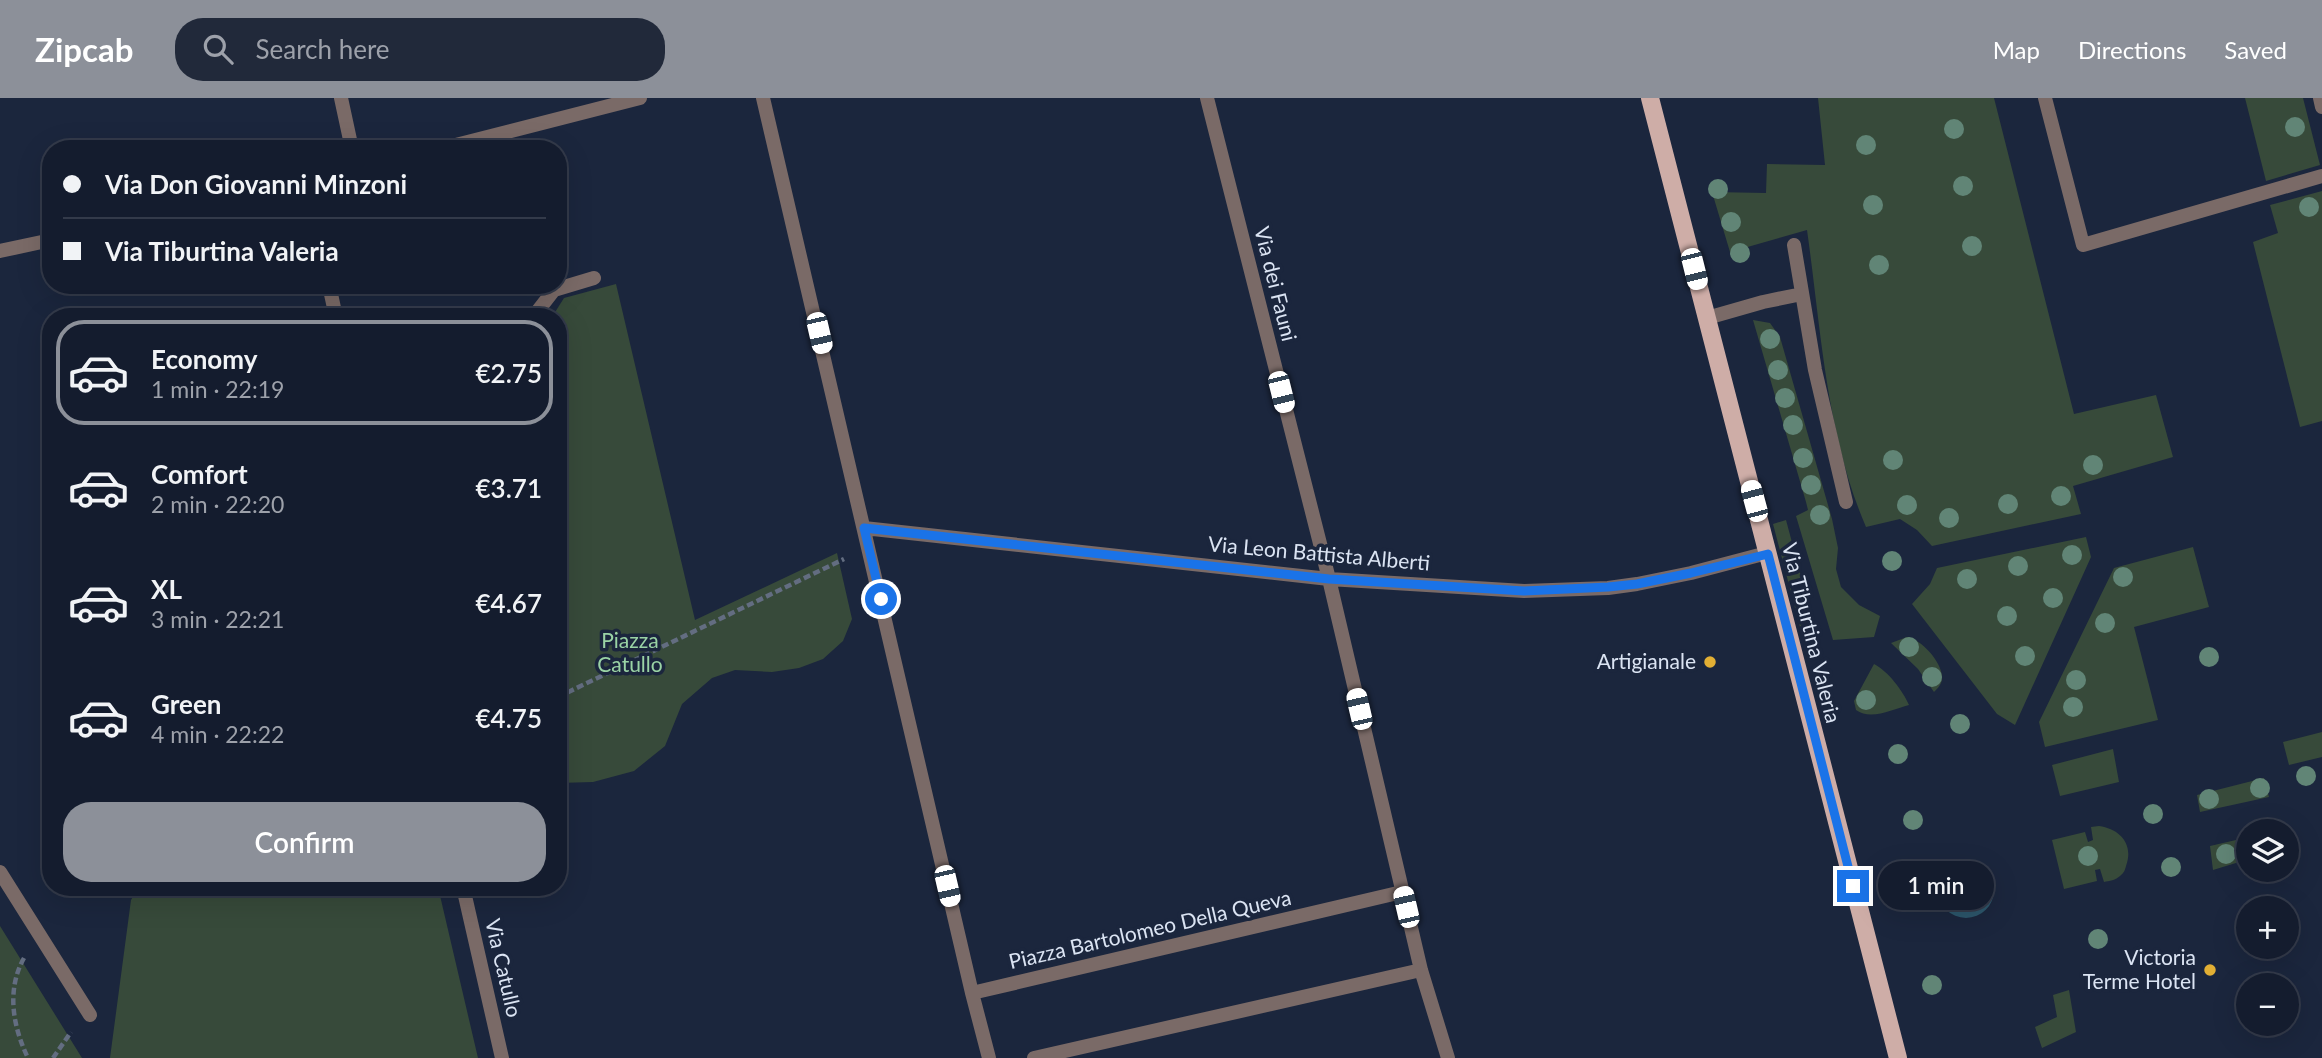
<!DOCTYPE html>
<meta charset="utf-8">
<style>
:root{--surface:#141c2e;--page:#21293a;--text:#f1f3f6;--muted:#9da1aa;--line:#333a4a;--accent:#8c9099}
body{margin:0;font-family:Lato,sans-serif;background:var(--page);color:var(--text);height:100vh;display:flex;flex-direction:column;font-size:26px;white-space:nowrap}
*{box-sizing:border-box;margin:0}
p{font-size:23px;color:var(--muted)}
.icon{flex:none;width:38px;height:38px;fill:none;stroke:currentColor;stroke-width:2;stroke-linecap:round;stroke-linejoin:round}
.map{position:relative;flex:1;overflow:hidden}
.drawer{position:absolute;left:42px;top:210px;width:525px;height:588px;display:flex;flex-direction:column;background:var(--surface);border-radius:28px;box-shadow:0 7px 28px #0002,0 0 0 2px var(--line)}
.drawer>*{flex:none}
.hud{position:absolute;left:42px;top:42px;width:525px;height:154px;border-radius:28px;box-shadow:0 7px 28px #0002,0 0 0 2px var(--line);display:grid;align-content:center;height:154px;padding:0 21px;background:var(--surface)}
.tools{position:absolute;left:2236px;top:721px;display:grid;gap:14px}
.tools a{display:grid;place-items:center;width:63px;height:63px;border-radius:50%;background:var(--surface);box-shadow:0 7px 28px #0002,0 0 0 2px var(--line);font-size:35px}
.end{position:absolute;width:32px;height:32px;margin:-16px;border:9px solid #1a73e8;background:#fff;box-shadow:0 0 0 4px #fff}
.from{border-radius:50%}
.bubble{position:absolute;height:49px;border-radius:24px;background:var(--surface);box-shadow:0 7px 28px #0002,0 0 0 2px var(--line);font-size:23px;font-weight:600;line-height:49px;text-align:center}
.car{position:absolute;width:21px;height:42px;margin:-21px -10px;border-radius:9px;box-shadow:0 0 5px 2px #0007;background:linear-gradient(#fff 24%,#345 0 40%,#fff 0 76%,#345 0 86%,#fff 0)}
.hud b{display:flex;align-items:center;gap:24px;height:66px;font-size:26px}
.hud b+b{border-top:2px solid var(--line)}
.hud i{width:18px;height:18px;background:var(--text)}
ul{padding:12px 0 0;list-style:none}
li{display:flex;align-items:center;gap:21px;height:105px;margin:0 14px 10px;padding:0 7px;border:4px solid transparent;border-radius:28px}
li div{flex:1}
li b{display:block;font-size:26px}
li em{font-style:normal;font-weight:600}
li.current{border-color:var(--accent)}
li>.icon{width:63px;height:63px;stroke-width:1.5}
.button{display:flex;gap:14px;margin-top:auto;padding:14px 21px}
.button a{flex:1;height:80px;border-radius:28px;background:var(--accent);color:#fff;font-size:28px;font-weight:600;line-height:80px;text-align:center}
header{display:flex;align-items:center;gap:42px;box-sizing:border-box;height:98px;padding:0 35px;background:var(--accent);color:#fff}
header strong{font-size:33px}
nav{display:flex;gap:38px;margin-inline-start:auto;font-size:24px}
.search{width:490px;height:63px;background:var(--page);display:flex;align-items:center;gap:18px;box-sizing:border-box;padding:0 24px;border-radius:28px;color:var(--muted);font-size:26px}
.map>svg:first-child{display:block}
.green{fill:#374a3a}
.water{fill:#2c566b}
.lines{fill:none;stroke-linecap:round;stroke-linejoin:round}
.path{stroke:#636d81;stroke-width:4.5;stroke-dasharray:7 3.5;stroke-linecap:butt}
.service{stroke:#7a6a67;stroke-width:14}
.minor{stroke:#7a6a67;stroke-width:14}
.primary{stroke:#ceada7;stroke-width:18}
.tree{fill:#618576}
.route{stroke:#1a73e8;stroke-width:9}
.poi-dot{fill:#e2af34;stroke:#1b263d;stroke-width:2.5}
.labels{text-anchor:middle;stroke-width:7;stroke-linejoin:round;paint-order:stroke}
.street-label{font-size:21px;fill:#dbe4f3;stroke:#1b263d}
.park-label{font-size:21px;fill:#9ad3a5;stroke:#1b263d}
.poi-label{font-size:21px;fill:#dbe4f3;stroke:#1b263d;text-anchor:end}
</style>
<header>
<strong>Zipcab</strong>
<div class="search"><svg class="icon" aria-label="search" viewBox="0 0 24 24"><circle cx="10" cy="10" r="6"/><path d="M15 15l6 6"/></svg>Search here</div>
<nav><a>Map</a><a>Directions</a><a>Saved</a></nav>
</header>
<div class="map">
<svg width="2322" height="960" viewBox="0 0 2322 960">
<rect width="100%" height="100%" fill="#1b263d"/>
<path class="green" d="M 1818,0 L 1994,0 L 2074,316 L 2156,297 L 2173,359 L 2073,388 L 2081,416 L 1932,448 L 1917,432 L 1900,421 L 1866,429 C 1826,336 1821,231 1807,132 L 1730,154 L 1712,94 L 1766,95 L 1767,66 L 1825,67 Z
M 2245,0 L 2303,0 L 2320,67 L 2266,83 Z
M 2322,93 L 2322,323 L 2300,329 L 2253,144 L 2278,135 L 2270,107 Z
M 616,186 L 695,522 L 837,455 L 852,521 L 843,543 L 823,561 L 799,570 L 772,574 L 735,572 L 712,580 L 682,606 L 665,648 L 634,673 L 593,684 L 558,685 L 558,583 L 562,580 L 558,565 L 558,352 L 566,345 L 558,311 L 558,219 L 552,219 L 564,200 Z
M 1753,222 L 1770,225 L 1780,239 L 1832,421 L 1838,450 L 1836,471 L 1841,489 L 1859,507 L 1880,518 L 1874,539 L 1833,542 L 1796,418 L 1808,412 L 1806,404 Z
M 1786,422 L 1819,545 L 1805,548 L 1773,426 Z
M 2086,439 L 2091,459 L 2015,627 L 1997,616 L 1912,506 L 1930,486 L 1937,470 Z
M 2193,449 L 2209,509 L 2134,529 L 2158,622 L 2045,649 L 2039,624 L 2114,470 Z
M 1907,539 C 1921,541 1943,565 1942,580 C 1942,586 1938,590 1934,594 L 1918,571 L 1891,545 Z
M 1874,566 C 1888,573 1903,593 1909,607 C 1893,611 1871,623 1856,612 L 1854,603 Z
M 2322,634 L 2322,659 L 2289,667 L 2283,644 Z
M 2113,651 L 2119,684 L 2060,698 L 2052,667 Z
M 2264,680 L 2269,699 L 2200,714 L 2197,697 Z
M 2099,728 C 2120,731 2134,746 2126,768 C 2125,772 2124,775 2120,778 C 2116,782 2109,783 2104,784 L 2100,771 L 2095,772 L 2097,783 L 2064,791 L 2052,742 L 2085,734 L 2088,744 L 2093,742 L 2091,729 Z
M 2249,739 L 2249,761 L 2213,772 L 2210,748 Z
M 139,789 L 438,789 L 478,960 L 110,960 L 131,802 Z
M 0,828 L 82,960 L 0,960 Z
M 2069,892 L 2076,934 L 2042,950 L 2035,929 L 2057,919 L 2053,897 Z"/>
<path class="water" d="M1938 792a28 28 0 1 1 56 0a28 28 0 1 1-56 0Z"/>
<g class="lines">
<path class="path" d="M 558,599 L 844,461
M 24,860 C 6,892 13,929 28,960
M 53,960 L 71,934"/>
<path class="service" d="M 2045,0 L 2083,147 L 2322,78
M 2320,0 L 2322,9
M 1794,147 L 1815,272 L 1846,404
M 533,219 L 554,192 L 594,180
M 1707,220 L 1763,204 L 1802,196"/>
<path class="minor" d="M 341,0 L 352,51
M 763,0 L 972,895
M 1207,0 L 1329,481 L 1421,872 L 1448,960
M 440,51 L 640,0
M 0,153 L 51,142
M 329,187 L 336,219
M 864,430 L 1329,481 L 1524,493 L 1608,490 L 1637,486 L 1691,475 L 1767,455
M 0,774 L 90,917
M 463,789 L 502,960
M 989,960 L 972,895 L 1402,794
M 1034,960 L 1421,872"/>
<path class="primary" d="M 1650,0 L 1898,960"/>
</g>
<g class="tree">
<circle cx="2295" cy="29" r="10"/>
<circle cx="1954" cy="31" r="10"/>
<circle cx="1866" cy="47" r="10"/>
<circle cx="1963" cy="88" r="10"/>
<circle cx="1718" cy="91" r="10"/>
<circle cx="1873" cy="107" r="10"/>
<circle cx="2309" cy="109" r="10"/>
<circle cx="1731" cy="124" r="10"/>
<circle cx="1972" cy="148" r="10"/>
<circle cx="1740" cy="155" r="10"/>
<circle cx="1879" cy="167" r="10"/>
<circle cx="1770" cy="241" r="10"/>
<circle cx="1778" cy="272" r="10"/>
<circle cx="1785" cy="300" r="10"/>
<circle cx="1793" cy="327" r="10"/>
<circle cx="1803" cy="360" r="10"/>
<circle cx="1893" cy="362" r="10"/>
<circle cx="2093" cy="367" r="10"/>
<circle cx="1811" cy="387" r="10"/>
<circle cx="2061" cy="398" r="10"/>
<circle cx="2008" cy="406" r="10"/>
<circle cx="1907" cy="407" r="10"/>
<circle cx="1820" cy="417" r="10"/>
<circle cx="1949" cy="420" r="10"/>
<circle cx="2072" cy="457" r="10"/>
<circle cx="1892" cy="463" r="10"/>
<circle cx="2018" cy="468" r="10"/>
<circle cx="2123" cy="479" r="10"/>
<circle cx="1967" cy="481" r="10"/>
<circle cx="2053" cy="500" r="10"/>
<circle cx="2007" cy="518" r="10"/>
<circle cx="2105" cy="525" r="10"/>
<circle cx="1909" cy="549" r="10"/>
<circle cx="2025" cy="558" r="10"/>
<circle cx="2209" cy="559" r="10"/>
<circle cx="1932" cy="579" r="10"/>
<circle cx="2076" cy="582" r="10"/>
<circle cx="1866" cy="602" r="10"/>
<circle cx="2073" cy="609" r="10"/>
<circle cx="1960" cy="626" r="10"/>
<circle cx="1898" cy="656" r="10"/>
<circle cx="2306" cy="678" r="10"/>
<circle cx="2260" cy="690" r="10"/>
<circle cx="2209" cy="701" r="10"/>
<circle cx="2153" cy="716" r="10"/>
<circle cx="1913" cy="722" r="10"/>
<circle cx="2226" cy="756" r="10"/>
<circle cx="2088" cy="758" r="10"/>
<circle cx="2171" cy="769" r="10"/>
<circle cx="2098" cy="841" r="10"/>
<circle cx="1932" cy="887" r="10"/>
</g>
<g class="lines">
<path class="route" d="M 881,501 L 864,430 L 1329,481 L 1524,493 L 1608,489 L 1637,486 L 1691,475 L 1768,456 L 1853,788"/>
</g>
<g class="poi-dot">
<circle cx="1710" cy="564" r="7"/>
<circle cx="2210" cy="872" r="7"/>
</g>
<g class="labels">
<g class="street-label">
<text transform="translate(1275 186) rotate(76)" y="7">Via dei Fauni</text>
<text transform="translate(1319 456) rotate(5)" y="7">Via Leon Battista Alberti</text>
<text transform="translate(1811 535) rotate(76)" y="7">Via Tiburtina Valeria</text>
<text transform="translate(1150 832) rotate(-13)" y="7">Piazza Bartolomeo Della Queva</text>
<text transform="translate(503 870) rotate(77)" y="7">Via Catullo</text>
</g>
<g class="park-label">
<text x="630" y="550">Piazza<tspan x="630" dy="24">Catullo</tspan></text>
</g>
<g class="poi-label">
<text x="1696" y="571">Artigianale</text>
<text x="2196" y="867">Victoria<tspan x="2196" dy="24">Terme Hotel</tspan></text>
</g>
</g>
</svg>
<div class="tools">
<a><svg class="icon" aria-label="layers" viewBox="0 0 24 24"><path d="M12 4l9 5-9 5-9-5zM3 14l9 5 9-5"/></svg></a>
<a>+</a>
<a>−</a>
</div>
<i class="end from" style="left:881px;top:501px"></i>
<i class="end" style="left:1853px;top:788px"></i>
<div class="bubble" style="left:1878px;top:763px;width:116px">1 min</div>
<i class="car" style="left:1694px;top:171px;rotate:166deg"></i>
<i class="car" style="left:819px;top:235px;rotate:167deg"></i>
<i class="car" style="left:1281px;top:294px;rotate:166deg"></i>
<i class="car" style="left:1754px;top:403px;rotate:345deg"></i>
<i class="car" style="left:1359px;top:611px;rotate:347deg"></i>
<i class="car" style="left:947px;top:788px;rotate:167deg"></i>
<i class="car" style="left:1406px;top:809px;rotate:347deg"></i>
<div class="hud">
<b><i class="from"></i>Via Don Giovanni Minzoni</b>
<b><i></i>Via Tiburtina Valeria</b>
</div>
<section class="drawer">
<ul>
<li class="current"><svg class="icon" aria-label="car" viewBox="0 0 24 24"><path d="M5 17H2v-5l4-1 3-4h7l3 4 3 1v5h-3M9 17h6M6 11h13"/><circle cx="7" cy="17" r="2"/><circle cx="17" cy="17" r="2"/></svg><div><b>Economy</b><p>1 min · 22:19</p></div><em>€2.75</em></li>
<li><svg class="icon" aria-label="car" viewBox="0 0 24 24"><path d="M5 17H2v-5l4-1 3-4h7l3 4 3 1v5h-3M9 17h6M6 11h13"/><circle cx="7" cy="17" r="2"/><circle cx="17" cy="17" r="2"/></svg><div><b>Comfort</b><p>2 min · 22:20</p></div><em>€3.71</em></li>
<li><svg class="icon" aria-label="car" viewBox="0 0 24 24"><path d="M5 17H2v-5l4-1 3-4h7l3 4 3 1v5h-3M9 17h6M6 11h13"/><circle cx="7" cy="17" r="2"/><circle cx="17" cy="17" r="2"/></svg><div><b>XL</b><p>3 min · 22:21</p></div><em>€4.67</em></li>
<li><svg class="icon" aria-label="car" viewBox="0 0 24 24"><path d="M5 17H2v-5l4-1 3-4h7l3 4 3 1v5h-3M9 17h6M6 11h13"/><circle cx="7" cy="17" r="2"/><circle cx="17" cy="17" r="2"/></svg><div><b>Green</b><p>4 min · 22:22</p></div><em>€4.75</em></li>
</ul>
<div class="button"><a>Confirm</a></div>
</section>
</div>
